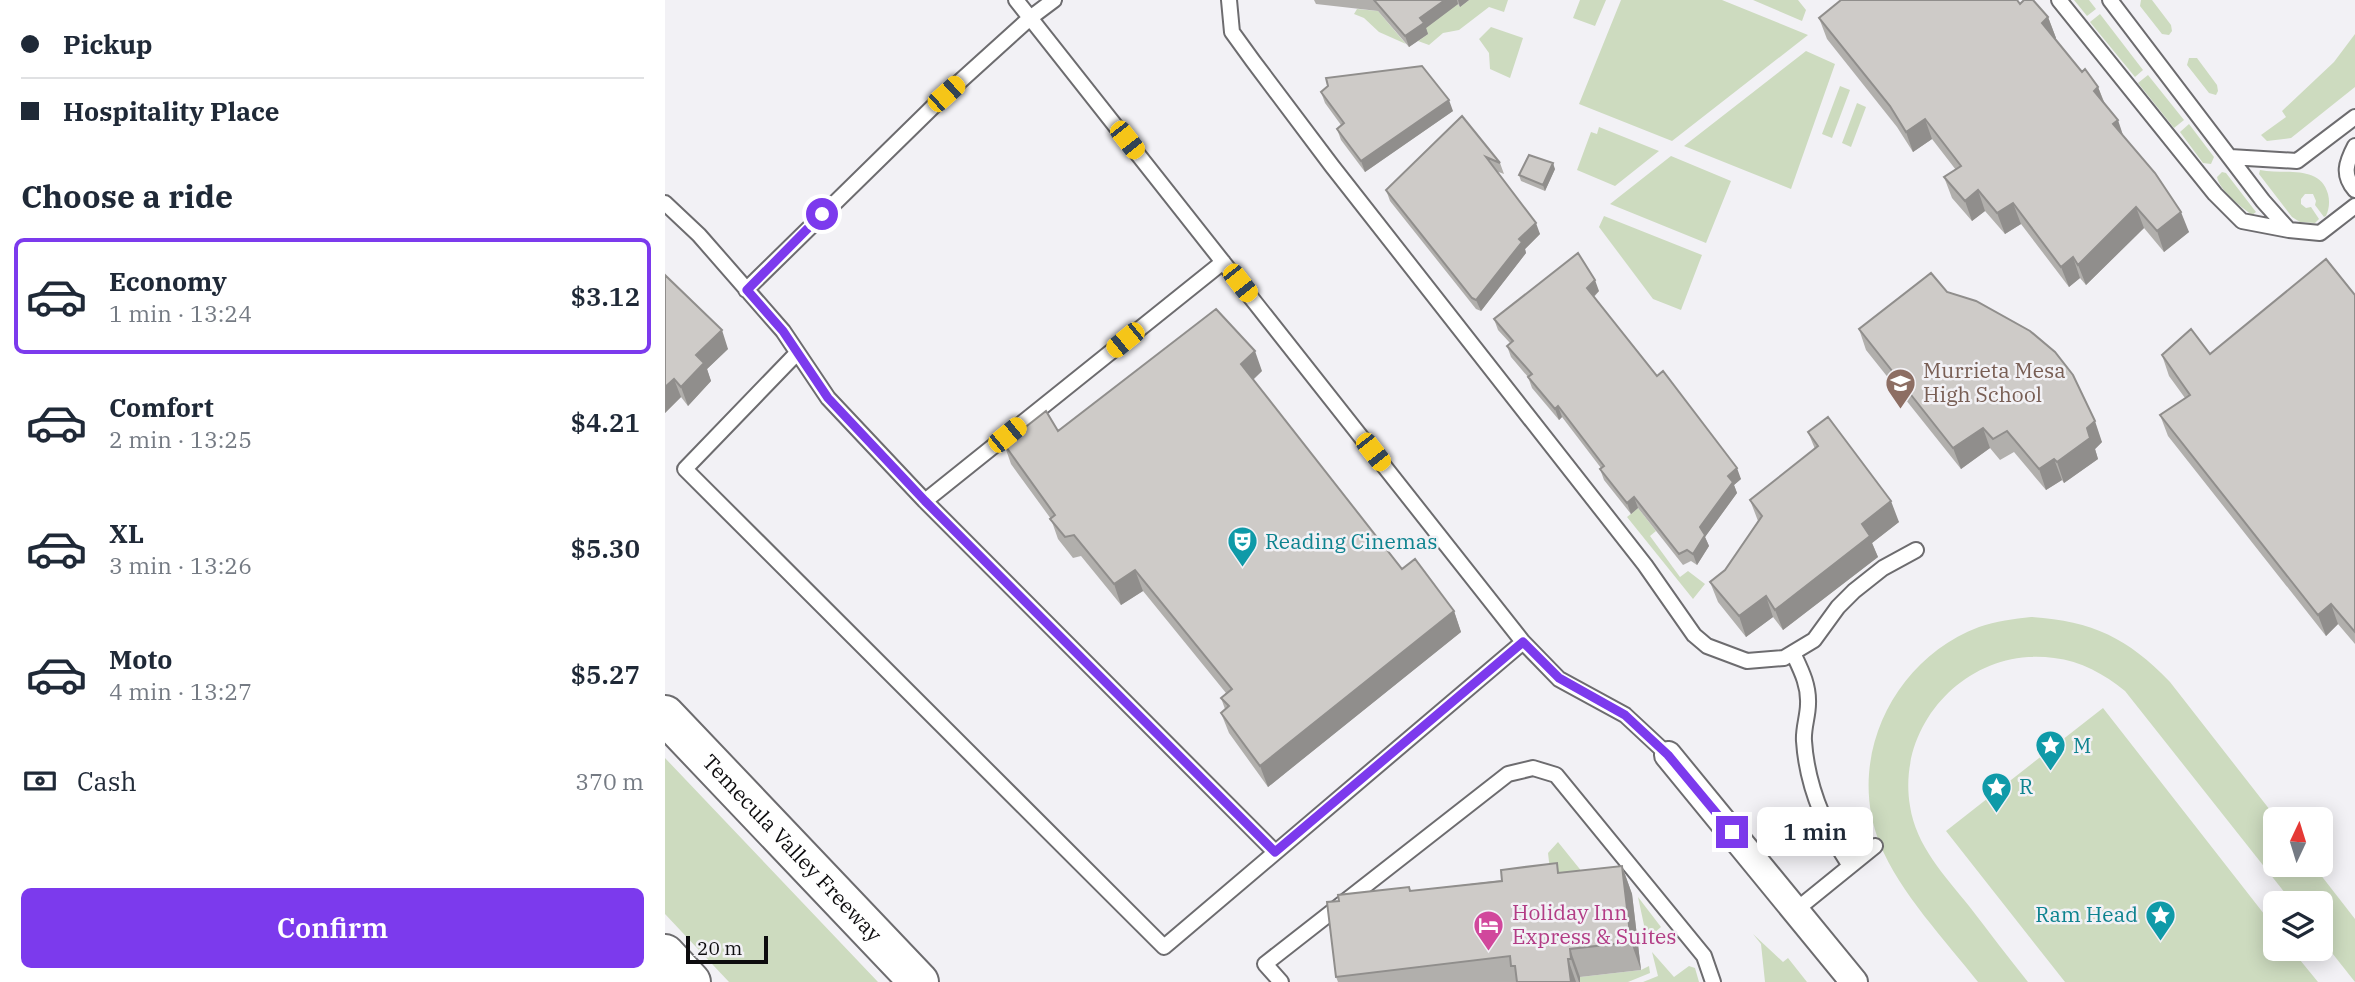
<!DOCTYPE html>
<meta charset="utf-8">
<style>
:root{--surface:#fff;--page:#f2f2f3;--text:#1f2937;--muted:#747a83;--line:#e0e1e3;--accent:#7c3aed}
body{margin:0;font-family:"IBM Plex Serif",serif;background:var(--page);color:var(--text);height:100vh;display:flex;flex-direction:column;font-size:26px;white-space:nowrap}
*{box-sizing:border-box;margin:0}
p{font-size:23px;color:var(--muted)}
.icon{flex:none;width:38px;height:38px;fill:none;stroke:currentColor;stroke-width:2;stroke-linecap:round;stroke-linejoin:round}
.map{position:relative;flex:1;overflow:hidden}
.details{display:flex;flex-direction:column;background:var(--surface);width:665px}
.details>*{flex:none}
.guide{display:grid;align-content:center;height:154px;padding:0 21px;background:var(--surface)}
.needle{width:46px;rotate:4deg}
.fabs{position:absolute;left:1598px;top:807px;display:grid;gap:14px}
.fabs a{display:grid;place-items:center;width:70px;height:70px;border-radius:10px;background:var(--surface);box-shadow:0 4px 18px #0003;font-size:35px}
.scale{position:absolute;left:21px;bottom:18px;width:82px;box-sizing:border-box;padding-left:7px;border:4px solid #0d0c0e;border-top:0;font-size:19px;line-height:24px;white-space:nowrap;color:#0d0c0e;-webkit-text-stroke:5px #f2f1f5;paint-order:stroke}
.end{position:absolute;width:32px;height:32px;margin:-16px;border:9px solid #7c3aed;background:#fff;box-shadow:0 0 0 4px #fff}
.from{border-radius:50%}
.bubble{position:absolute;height:49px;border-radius:10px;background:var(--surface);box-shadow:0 4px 18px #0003;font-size:23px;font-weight:600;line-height:49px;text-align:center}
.car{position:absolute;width:21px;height:42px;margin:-21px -10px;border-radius:9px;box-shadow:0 0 5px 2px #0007;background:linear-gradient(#f5c518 24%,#345 0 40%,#f5c518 0 76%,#345 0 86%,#f5c518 0)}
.guide b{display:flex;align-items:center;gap:24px;height:66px;font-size:26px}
.guide b+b{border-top:2px solid var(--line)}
.guide i{width:18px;height:18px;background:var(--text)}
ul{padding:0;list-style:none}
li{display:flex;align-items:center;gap:21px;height:116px;margin:0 14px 10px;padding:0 7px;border:4px solid transparent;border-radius:10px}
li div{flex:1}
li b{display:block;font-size:26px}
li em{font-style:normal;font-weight:600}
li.on{border-color:var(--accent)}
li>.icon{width:63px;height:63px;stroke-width:1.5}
h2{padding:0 21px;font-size:32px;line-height:84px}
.pay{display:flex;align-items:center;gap:18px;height:77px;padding:0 21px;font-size:26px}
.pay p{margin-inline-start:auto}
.primary-button{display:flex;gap:14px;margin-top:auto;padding:14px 21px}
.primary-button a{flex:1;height:80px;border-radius:10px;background:var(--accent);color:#fff;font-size:28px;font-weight:600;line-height:80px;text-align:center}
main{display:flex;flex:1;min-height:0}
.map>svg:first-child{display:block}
.grass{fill:#cddbbf}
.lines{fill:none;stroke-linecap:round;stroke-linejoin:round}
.service-casing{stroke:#6d6c6f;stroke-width:18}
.minor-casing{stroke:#6d6c6f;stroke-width:30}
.motorway-casing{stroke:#6d6c6f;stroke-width:42}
.service{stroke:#fff;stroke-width:14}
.minor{stroke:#fff;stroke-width:26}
.motorway{stroke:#fff;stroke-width:38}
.wall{fill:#b1afac}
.shaded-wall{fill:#908e8c}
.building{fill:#cecbc8;stroke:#908e8c;stroke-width:2}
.route{stroke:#7c3aed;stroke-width:9}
.labels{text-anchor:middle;stroke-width:5;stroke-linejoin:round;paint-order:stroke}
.education-label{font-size:21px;fill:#785e54;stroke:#f2f1f5;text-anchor:start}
.culture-label{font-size:21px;fill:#0d838f;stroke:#f2f1f5;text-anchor:start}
.street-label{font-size:21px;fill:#0d0c0e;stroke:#f2f1f5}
.hotel-label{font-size:21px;fill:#b23c85;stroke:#f2f1f5;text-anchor:start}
</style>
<main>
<section class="details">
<div class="guide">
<b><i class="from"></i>Pickup</b>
<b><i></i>Hospitality Place</b>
</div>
<h2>Choose a ride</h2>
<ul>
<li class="on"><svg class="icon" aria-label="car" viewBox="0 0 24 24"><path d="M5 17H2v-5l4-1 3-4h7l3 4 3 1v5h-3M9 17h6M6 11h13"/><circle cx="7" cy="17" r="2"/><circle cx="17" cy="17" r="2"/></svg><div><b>Economy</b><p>1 min · 13:24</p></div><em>$3.12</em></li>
<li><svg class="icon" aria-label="car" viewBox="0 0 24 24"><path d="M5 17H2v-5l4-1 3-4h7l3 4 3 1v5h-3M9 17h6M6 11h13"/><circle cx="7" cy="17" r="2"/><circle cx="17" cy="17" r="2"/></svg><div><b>Comfort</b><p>2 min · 13:25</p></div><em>$4.21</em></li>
<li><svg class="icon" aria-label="car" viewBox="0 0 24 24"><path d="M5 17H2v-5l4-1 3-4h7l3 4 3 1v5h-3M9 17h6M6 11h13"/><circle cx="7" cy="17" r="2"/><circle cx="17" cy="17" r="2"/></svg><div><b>XL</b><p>3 min · 13:26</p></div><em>$5.30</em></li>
<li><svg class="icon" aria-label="car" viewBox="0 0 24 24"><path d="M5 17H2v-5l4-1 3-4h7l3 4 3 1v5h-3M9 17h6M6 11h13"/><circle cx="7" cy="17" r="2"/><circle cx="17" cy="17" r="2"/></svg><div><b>Moto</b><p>4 min · 13:27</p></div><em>$5.27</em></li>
</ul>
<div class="pay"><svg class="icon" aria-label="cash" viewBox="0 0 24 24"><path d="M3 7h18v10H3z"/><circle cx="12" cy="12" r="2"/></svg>Cash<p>370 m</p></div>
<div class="primary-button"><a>Confirm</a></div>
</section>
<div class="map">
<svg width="1690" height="982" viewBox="0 0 1690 982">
<rect width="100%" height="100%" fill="#f2f1f5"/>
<path class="grass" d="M 790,0 L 795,7 L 804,0 L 843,0 L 839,12 L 824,7 L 794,30 L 778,33 L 764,45 L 753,41 L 763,34 L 759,29 Z
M 915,0 L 941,0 L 930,26 L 908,18 Z
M 956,0 L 1057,0 L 1143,35 L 1007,141 L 914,104 Z
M 1088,0 L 1133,0 L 1141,10 L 1137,21 Z
M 1409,0 L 1424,0 L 1431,9 L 1422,16 Z
M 1476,0 L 1487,0 L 1506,25 L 1507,31 L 1504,35 L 1497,34 L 1475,6 Z
M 692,9 L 713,11 L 741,44 L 714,32 L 699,18 L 689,14 Z
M 1435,14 L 1478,70 L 1470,77 L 1425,22 Z
M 826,27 L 858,38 L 845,78 L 825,69 L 824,53 L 814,39 Z
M 1690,34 L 1690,87 L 1626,138 L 1602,141 L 1596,135 L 1621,117 L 1617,111 L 1669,62 Z
M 1141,51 L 1170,64 L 1126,189 L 1019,146 Z
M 1524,58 L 1532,58 L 1552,85 L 1553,91 L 1551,95 L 1544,93 L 1522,65 Z
M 1483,75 L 1519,120 L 1509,128 L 1473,83 Z
M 1175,86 L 1185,90 L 1167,138 L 1157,134 Z
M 1192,103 L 1201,107 L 1186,147 L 1177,143 Z
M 1524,124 L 1549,157 L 1546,164 L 1538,163 L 1515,132 Z
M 934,127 L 994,151 L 950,186 L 912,170 L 926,132 L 932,134 Z
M 1006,156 L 1066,181 L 1041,243 L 945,204 Z
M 1595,170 C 1618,175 1655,164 1663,194 C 1665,202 1664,209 1661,216 L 1659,217 L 1650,205 L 1651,201 L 1648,194 L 1640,194 L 1636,199 L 1636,204 L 1641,208 L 1646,207 L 1654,219 L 1650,223 L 1635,222 L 1627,217 L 1594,174 Z
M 1557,172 L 1561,173 L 1591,212 L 1587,215 C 1575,206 1555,191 1552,177 Z
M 939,216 L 1037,255 L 1016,310 L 988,299 L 934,227 Z
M 973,508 L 991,531 L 985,536 L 1015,577 L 1023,571 L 1040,584 L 1028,599 L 962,517 Z
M 1366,617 C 1427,621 1463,638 1505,682 L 1612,819 L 1610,819 L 1610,864 L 1648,865 L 1690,919 L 1690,982 L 1656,939 L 1656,903 L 1628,903 L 1460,691 C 1439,674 1416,661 1389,658 C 1304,646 1231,723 1245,806 C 1251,846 1280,876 1304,906 C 1324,932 1343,957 1363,982 L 1313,982 C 1281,941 1234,892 1215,844 C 1180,758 1229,659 1314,627 C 1331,621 1349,619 1366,617 Z
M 1438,708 L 1610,928 L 1610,948 L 1626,949 L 1653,982 L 1400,982 L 1281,831 Z
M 0,758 L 213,982 L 64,982 L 0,914 Z
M 893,842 L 926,883 L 887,888 L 883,853 Z
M 973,897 L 996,927 L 982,939 Z
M 1088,934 L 1118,962 L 1123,958 L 1142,982 L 1100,982 L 1096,944 Z
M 987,952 L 1009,977 L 1024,966 L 1030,968 L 1034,982 L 978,982 L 993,976 Z
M 984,966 L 985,973 L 963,982 L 915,982 L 915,977 L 976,970 Z"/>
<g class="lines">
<defs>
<path id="service" d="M 351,0 L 858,642 L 894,679 L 960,715 L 1003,755
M 564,0 L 567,32 L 588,61 L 667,166 L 980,565 L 1029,635 L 1042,646 L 1082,661 L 1119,658 L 1149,640 L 1173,607 L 1189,591 L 1218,568 L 1251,550
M 1394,0 L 1550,194 L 1577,221 L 1624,230 L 1655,233 L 1690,206
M 1445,0 L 1598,201 L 1624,230
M 1690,146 C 1681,163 1677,175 1690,190
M 1565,157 L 1632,161 L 1690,117
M 0,203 L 34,235 L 118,331 L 163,398 L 260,501 L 610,852
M 81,290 L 281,94 L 365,18 L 389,0
M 132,353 L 20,469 L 499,947 L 858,642
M 260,501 L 558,262
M 1128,653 C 1136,670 1144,685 1143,704 C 1143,716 1138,729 1139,741 C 1142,787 1160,828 1185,866
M 1131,910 L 1210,846
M 616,982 L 600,964 L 843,774 L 868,768 L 891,775 L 1039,956 L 1048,982"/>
<path id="minor" d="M 1003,755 L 1189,982"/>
<g id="motorway">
<path id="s1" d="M 0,715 L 254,982"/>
<path d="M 0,954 L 26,982"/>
</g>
</defs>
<use href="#service" class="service-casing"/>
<use href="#minor" class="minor-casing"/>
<use href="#motorway" class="motorway-casing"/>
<use href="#service" class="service"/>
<use href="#minor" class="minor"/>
<use href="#motorway" class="motorway"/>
</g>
<path class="wall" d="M 649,0 L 804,0 L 795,7 L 793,4 L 761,28 L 763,34 L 744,47 L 713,11 L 651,4 Z
M 1355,4 L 1383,17 L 1391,38 L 1390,39 L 1417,72 L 1433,87 L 1440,104 L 1458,136 L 1524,232 L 1499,252 L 1479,228 L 1421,285 L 1415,278 L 1404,287 L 1356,224 L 1340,234 L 1320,211 L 1307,221 L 1287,198 L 1279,177 L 1291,170 L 1267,139 L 1248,152 L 1232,127 L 1162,39 L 1154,18 Z
M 656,92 L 788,111 L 700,172 L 676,140 L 672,129 L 676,125 L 660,103 Z
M 797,116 L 835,163 L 839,174 L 831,171 L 875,234 L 860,249 L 861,253 L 816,311 L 811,309 L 725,201 L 721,190 Z
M 890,169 L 880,191 L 856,181 L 854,175 Z
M 0,275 L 63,349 L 42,369 L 46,381 L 23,406 L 16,397 L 0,413 Z
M 934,291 L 929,297 L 1076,479 L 1069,485 L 1072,493 L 1040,537 L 1044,546 L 1032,565 L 1026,561 L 1018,565 L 973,508 L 966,514 L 939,480 L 935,469 L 936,468 L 897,417 L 894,420 L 867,388 L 863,377 L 846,357 L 842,346 L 845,343 L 833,330 L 829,319 Z
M 1282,292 L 1437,442 L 1430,449 L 1433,459 L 1399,483 L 1397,480 L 1381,490 L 1349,452 L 1335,460 L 1325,448 L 1296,469 L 1201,350 L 1194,329 Z
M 1690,295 L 1690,644 L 1673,624 L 1661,636 L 1503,436 L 1495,415 L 1520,398 L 1504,376 L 1497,355 L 1545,354 Z
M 597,371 L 588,380 L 737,569 L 789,611 L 796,632 L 603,787 L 564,733 L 556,713 L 560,709 L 556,698 L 561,693 L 478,591 L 456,605 L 416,556 L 408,558 L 393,539 L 386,519 L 346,464 L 339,444 L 393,431 Z
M 1143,432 L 1234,522 L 1207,543 L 1213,557 L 1118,630 L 1108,617 L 1081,637 L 1053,602 L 1045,582 L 1060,570 L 1093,521 L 1085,500 L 1150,449 Z
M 957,866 L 967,894 L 976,970 L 915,977 L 915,982 L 673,982 L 671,977 L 674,901 L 744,887 L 746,891 Z"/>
<path class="shaded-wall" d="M 780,0 L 792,0 L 793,4 L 761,28 L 763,34 L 744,47 L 740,36 L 755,18 Z
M 793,0 L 804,0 L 795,7 Z
M 1383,17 L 1391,38 L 1384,44 L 1377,23 Z
M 1433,87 L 1441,108 L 1429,91 Z
M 784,100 L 788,111 L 700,172 L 696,161 Z
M 1260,119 L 1267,139 L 1248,152 L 1241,132 Z
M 1453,120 L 1460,141 L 1448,124 Z
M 888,163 L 890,169 L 880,191 L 878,185 Z
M 1313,190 L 1320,211 L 1307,221 L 1300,201 Z
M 1348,203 L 1356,224 L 1340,234 L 1332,213 Z
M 1471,207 L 1479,228 L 1421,285 L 1413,265 Z
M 1516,212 L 1524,232 L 1499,252 L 1492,231 Z
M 871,223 L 875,234 L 860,249 L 861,253 L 816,311 L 811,300 L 854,239 Z
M 1408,257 L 1415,278 L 1404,287 L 1396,267 Z
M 930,280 L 934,291 L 926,299 L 922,288 Z
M 57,330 L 63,349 L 42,369 L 46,381 L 23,406 L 16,387 L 31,355 Z
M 590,351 L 597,371 L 583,384 L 576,364 Z
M 9,379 L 16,397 L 0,413 L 0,387 Z
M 893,406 L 897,417 L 894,420 L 890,409 Z
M 1430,421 L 1437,442 L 1430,449 L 1433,459 L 1399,483 L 1392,462 L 1422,428 Z
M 1318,428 L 1325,448 L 1296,469 L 1288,448 Z
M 1389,459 L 1397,480 L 1381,490 L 1374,469 Z
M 1072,468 L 1076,479 L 1069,485 L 1072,493 L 1040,537 L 1044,546 L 1032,565 L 1028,554 L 1035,527 L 1063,476 Z
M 969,497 L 973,508 L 966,514 L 962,503 Z
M 1226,501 L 1234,522 L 1207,543 L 1213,557 L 1118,630 L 1110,610 L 1197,524 Z
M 470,570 L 478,591 L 456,605 L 449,584 Z
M 1101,596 L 1108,617 L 1081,637 L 1074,616 Z
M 1666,604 L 1673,624 L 1661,636 L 1653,615 Z
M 789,611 L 796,632 L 603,787 L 595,766 Z
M 957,866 L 967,894 L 976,970 L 966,942 Z
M 905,949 L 915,977 L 915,982 L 914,982 L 906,959 Z
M 903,959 L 911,982 L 906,982 Z"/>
<path class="building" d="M 709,0 L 780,0 L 755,18 L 759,23 L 740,36 Z
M 1176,0 L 1352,0 L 1355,4 L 1359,0 L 1368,0 L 1383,17 L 1377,23 L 1417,72 L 1420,69 L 1433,87 L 1429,91 L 1453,120 L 1448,124 L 1490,173 L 1516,212 L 1492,231 L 1471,207 L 1413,265 L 1408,257 L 1396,267 L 1348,203 L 1332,213 L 1313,190 L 1300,201 L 1279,177 L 1296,166 L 1260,119 L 1241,132 L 1225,106 L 1154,18 Z
M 757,66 L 784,100 L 696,161 L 672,129 L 679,123 L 656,92 L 663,86 L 661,78 Z
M 797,116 L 835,163 L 821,157 L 871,223 L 854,239 L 857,242 L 811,300 L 807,298 L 721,190 Z
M 864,155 L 888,163 L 878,185 L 854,175 Z
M 913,253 L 930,280 L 922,288 L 992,376 L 998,371 L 1072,468 L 1063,476 L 1068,482 L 1035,527 L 1040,535 L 1028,554 L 1022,550 L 1014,554 L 969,497 L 962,503 L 935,469 L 939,466 L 893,406 L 890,409 L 863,377 L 867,374 L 842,346 L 848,341 L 829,319 Z
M 1661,259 L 1690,295 L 1690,632 L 1666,604 L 1653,615 L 1495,415 L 1525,395 L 1497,355 L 1526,329 L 1545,354 Z
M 1266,273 L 1282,292 L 1311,301 L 1365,331 L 1390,352 L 1408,375 L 1430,421 L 1422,428 L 1425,438 L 1392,462 L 1389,459 L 1374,469 L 1342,431 L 1328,439 L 1318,428 L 1288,448 L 1194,329 Z
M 0,275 L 57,330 L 31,355 L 39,363 L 16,387 L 9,379 L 0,387 Z
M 551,309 L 590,351 L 576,364 L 737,569 L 750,559 L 789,611 L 595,766 L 556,713 L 564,706 L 556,698 L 567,689 L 470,570 L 449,584 L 409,535 L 400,537 L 385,519 L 390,515 L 339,444 L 381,411 L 393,431 Z
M 1163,417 L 1226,501 L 1197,524 L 1205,536 L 1110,610 L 1101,596 L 1074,616 L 1045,582 L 1060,570 L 1097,516 L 1085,500 L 1153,446 L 1143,432 Z
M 892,863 L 893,873 L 957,866 L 966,942 L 905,949 L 906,959 L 903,959 L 906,982 L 852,982 L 850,966 L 846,966 L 845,956 L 671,977 L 662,902 L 674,901 L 673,895 L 744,887 L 745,891 L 837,881 L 836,870 Z"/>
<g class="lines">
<path class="route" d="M 157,214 L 82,290 L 118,331 L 163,398 L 260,501 L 610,852 L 858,642 L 894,678 L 960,715 L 975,729 L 1003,755 L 1067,832"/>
</g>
<defs>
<symbol id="school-pin" viewBox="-11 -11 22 30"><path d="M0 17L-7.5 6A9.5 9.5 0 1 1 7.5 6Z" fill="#8d6e63" stroke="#f2f1f5"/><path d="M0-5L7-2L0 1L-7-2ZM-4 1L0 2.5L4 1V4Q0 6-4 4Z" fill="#fff"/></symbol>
<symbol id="theatre-pin" viewBox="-11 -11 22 30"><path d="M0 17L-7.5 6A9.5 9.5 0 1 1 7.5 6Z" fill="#0f9aa8" stroke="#f2f1f5"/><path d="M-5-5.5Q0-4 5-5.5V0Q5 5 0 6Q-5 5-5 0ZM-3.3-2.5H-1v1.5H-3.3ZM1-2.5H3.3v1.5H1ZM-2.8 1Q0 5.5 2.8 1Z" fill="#fff"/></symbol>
<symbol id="sight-pin" viewBox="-11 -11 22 30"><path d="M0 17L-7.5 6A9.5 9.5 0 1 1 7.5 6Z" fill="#0f9aa8" stroke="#f2f1f5"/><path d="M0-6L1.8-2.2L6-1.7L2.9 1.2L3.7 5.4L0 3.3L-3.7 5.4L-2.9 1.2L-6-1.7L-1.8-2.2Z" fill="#fff"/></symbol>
<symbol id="hotel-pin" viewBox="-11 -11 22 30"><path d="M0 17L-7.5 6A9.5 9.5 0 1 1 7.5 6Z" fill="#d1479c" stroke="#f2f1f5"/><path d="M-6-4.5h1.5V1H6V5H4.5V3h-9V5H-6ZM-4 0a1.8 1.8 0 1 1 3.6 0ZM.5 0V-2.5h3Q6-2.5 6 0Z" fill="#fff"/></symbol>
</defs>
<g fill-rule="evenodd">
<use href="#school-pin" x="1218" y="366" width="35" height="47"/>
<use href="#theatre-pin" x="560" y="524" width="35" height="47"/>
<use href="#sight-pin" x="1368" y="728" width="35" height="47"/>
<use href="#sight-pin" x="1314" y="770" width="35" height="47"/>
<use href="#sight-pin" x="1478" y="898" width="35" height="47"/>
<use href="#hotel-pin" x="806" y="908" width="35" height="47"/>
</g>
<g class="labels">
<g class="education-label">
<text x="1258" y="378">Murrieta Mesa<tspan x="1258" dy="24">High School</tspan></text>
</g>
<g class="culture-label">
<text x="600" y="549">Reading Cinemas</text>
<text x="1408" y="753">M</text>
<text x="1354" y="794">R</text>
<text x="1473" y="922" text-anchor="end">Ram Head</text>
</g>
<g class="street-label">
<text dy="7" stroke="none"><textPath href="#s1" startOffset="184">Temecula Valley Freeway</textPath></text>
</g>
<g class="hotel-label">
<text x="847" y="920">Holiday Inn<tspan x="847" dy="24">Express &amp; Suites</tspan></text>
</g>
</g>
</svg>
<div class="fabs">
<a><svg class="needle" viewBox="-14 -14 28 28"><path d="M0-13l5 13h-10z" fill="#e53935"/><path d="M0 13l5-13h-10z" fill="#747a83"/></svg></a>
<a><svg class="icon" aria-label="layers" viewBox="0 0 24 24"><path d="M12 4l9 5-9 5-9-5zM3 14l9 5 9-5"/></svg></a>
</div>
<div class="scale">20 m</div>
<i class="end from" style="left:157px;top:214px"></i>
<i class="end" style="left:1067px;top:832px"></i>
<div class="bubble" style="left:1092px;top:807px;width:116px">1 min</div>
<i class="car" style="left:281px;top:94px;rotate:48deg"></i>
<i class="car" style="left:462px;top:140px;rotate:142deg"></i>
<i class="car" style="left:575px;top:283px;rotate:142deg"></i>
<i class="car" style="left:460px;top:340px;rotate:231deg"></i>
<i class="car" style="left:342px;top:435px;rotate:51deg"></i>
<i class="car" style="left:708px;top:452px;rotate:142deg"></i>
</div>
</main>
